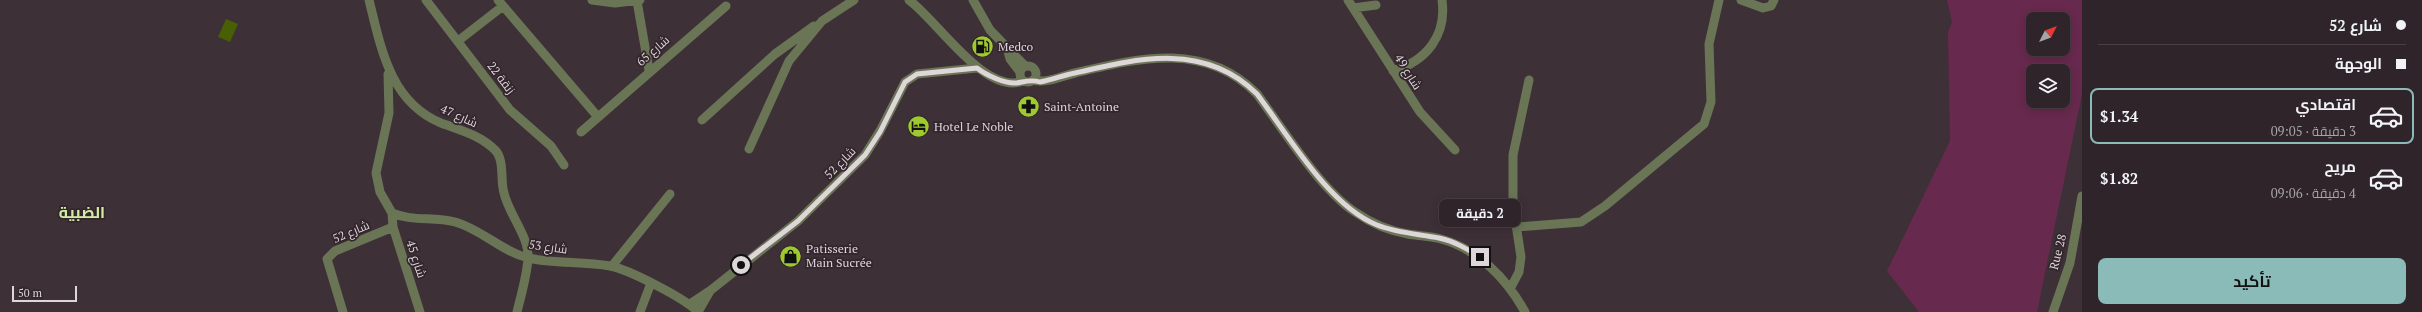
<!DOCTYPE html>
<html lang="ar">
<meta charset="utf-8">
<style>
:root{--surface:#2e2429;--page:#362c31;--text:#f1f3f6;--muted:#a7a4a8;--line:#494146;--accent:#8bbbb9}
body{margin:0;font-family:"PT Serif",Cairo,serif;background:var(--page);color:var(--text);direction:rtl;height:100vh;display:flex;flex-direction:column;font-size:15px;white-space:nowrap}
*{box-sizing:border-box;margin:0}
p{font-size:13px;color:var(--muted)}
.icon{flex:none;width:22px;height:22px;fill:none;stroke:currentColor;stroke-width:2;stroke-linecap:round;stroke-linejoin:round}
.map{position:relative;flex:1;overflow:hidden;direction:ltr}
.drawer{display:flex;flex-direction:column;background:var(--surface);width:340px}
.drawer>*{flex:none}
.guide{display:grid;align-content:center;height:88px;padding:0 16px;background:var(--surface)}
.needle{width:26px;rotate:48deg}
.controls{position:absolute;left:2026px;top:12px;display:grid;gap:8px}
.controls a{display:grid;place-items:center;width:44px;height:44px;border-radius:8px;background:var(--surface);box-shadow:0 2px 10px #0003,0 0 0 1px var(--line);font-size:20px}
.scale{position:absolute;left:12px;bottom:10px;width:65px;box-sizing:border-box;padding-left:4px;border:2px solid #dfd6da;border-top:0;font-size:11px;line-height:14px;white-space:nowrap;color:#dfd6da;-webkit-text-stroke:3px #33262d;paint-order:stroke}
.end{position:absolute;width:18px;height:18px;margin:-9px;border:5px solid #dfd6da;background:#111;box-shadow:0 0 0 2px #111}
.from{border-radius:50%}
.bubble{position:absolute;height:28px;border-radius:8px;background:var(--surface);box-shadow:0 2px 10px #0003,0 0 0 1px var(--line);font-size:13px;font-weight:700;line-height:28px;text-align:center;direction:rtl}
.guide b{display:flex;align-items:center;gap:14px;height:38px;font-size:15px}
.guide b+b{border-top:1px solid var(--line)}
.guide i{width:10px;height:10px;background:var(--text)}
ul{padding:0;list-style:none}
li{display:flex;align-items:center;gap:12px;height:56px;margin:0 8px 6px;padding:0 8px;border:2px solid transparent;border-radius:8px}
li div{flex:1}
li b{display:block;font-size:15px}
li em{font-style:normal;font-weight:700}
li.selected{border-color:var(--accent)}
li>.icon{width:36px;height:36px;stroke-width:1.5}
.cta{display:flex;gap:8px;margin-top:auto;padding:8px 16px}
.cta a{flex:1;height:46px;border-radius:8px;background:var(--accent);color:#111;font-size:16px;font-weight:700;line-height:46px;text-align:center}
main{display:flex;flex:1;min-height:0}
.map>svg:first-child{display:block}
.green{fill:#68294e;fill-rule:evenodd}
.water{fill:#485f03}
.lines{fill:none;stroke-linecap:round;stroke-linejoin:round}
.minor{stroke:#697555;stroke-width:9}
.route{stroke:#dfd6da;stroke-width:5}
.labels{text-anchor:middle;stroke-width:3.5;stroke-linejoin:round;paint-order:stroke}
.poi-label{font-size:12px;fill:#dfd6da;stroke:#33262d;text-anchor:start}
.street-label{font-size:12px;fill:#dfd6da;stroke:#33262d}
.district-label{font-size:16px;font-weight:bold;fill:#d2eda3;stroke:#33262d}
</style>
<main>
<section class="drawer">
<div class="guide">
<b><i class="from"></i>شارع 52</b>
<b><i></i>الوجهة</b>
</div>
<ul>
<li class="selected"><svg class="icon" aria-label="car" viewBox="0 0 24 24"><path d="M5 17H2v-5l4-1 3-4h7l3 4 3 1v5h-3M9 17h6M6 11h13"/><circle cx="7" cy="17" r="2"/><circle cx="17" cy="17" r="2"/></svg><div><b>اقتصادي</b><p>3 دقيقة · 09:05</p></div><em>$1.34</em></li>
<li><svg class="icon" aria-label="car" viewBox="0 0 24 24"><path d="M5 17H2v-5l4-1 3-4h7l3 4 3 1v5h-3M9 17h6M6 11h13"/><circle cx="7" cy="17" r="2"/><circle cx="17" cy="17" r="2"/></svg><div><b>مريح</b><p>4 دقيقة · 09:06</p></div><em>$1.82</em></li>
</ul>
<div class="cta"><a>تأكيد</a></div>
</section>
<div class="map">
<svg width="2082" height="312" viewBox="0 0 2082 312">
<rect width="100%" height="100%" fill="#3e3037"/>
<path class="green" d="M 1947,0 L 2082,0 L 2082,94 L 2037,312 L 1919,312 L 1887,271 L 1950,141 L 1948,32 L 1952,22 ZM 2033,19 L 2063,19 L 2063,49 L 2033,49 ZM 2033,71 L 2063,71 L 2063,101 L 2033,101 Z"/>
<path class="water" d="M 226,19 L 238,24 L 230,42 L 218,37 Z"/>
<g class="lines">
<path class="minor" d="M 369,0 C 381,48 390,102 441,123 C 460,130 480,135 495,150 C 505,160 500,181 504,193 C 509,215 529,236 528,258 C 527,276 521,295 517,312
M 426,0 L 510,110 L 551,146 L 564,165
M 498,0 L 598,117
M 592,0 L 615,3 L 640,0
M 909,0 C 937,20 985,96 1023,81
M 973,0 L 990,30 L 1025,66
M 1348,0 L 1420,112 L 1455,150
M 1741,0 L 1763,8 L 1771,6 L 1774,0
M 637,1 L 649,70
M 1353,8 L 1376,5
M 458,41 L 503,6
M 1008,51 L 1010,59 L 1020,72
M1020 74a8 8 0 1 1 16 0a8 8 0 1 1-16 0Z
M 1393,71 C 1426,61 1447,36 1442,0
M 388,74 L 389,113 L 376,173 L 380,192 L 392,213 L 393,227 L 420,312
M 1033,80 C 1046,84 1062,76 1075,73 C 1139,58 1205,41 1257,94 C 1283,129 1320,189 1355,212 C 1371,223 1389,231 1408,234 C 1419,236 1430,236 1441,239 C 1478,249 1507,279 1525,312
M 702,120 L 775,54 L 814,26
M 581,132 L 726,6
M 749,149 L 789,61 L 822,21 L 854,0
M 392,213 C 413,222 434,216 455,222 C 481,229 501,251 528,258 C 555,264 583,261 610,266 C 628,269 686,299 698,312
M 1517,227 L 1581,222 L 1605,206 L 1704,124 L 1711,102 L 1709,44 L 1719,0
M 612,266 L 670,194
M 1510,289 L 1519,272 L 1521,257 L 1513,205 L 1513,155 L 1529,80
M 690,304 L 711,290 L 798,221 L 865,155 L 880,131 L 905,82 L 917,74 L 977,68
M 343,312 L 327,259 L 335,251 L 393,227
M 640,312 L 651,283
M 698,312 L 710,291
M 2053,312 L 2070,263 L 2082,196"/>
</g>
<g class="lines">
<path class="route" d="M 741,265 L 798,221 L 865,155 L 880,132 L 905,82 L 917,74 L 977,68 C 986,75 1005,84 1016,83 C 1024,82 1031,79 1040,82 C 1052,80 1064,75 1075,73 C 1139,58 1205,42 1257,94 C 1288,135 1329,206 1377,225 C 1397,233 1418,234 1439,238 C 1454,241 1467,249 1480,257"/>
</g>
<defs>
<symbol id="fuel-disc" viewBox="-11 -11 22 22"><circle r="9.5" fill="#9fca2d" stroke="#33262d"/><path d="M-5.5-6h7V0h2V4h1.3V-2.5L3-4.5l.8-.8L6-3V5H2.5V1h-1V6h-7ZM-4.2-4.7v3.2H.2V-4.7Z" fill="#111"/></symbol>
<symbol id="pharmacy-disc" viewBox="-11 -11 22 22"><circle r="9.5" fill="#9fca2d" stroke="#33262d"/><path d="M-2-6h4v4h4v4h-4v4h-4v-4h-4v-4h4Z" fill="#111"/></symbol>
<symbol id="hotel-disc" viewBox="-11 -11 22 22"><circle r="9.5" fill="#9fca2d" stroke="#33262d"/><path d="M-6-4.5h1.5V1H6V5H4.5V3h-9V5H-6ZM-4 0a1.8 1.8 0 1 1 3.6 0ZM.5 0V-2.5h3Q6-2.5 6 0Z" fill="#111"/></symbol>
<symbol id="shop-disc" viewBox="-11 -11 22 22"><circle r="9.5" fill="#9fca2d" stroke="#33262d"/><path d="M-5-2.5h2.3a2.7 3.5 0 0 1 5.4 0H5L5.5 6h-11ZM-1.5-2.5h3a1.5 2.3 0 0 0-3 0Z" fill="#111"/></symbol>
</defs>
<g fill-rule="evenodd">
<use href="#fuel-disc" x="970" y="34" width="25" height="25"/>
<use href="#pharmacy-disc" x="1016" y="94" width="25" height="25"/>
<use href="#hotel-disc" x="906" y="114" width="25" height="25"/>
<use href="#shop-disc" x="778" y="244" width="25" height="25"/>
</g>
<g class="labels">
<g class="poi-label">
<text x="998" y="51">Medco</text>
<text x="1044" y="111">Saint-Antoine</text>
<text x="934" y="131">Hotel Le Noble</text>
<text x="806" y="253">Patisserie<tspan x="806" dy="14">Main Sucrée</tspan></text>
</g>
<g class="street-label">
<text transform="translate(653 51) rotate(-41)" y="4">شارع 65</text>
<text transform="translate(1408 72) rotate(58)" y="4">شارع 49</text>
<text transform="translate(501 78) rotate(53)" y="4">زنقة 22</text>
<text transform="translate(459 116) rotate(24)" y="4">شارع 47</text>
<text transform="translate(840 163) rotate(-46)" y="4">شارع 52</text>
<text transform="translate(351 232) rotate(-23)" y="4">شارع 52</text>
<text transform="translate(548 247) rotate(8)" y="4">شارع 53</text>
<text transform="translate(2058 252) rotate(-76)" y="4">Rue 28</text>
<text transform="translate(416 259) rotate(72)" y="4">شارع 45</text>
</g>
<g class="district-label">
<text x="82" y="218">الضبية</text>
</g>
</g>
</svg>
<div class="controls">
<a><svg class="needle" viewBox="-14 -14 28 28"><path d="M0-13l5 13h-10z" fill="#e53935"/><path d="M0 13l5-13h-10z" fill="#a7a4a8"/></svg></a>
<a><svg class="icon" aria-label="layers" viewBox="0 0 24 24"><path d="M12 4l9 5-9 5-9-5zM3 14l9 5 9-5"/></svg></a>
</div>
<div class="scale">50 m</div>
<i class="end from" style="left:741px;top:265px"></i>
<i class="end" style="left:1480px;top:257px"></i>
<div class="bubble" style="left:1439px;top:199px;width:82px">2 دقيقة</div>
</div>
</main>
